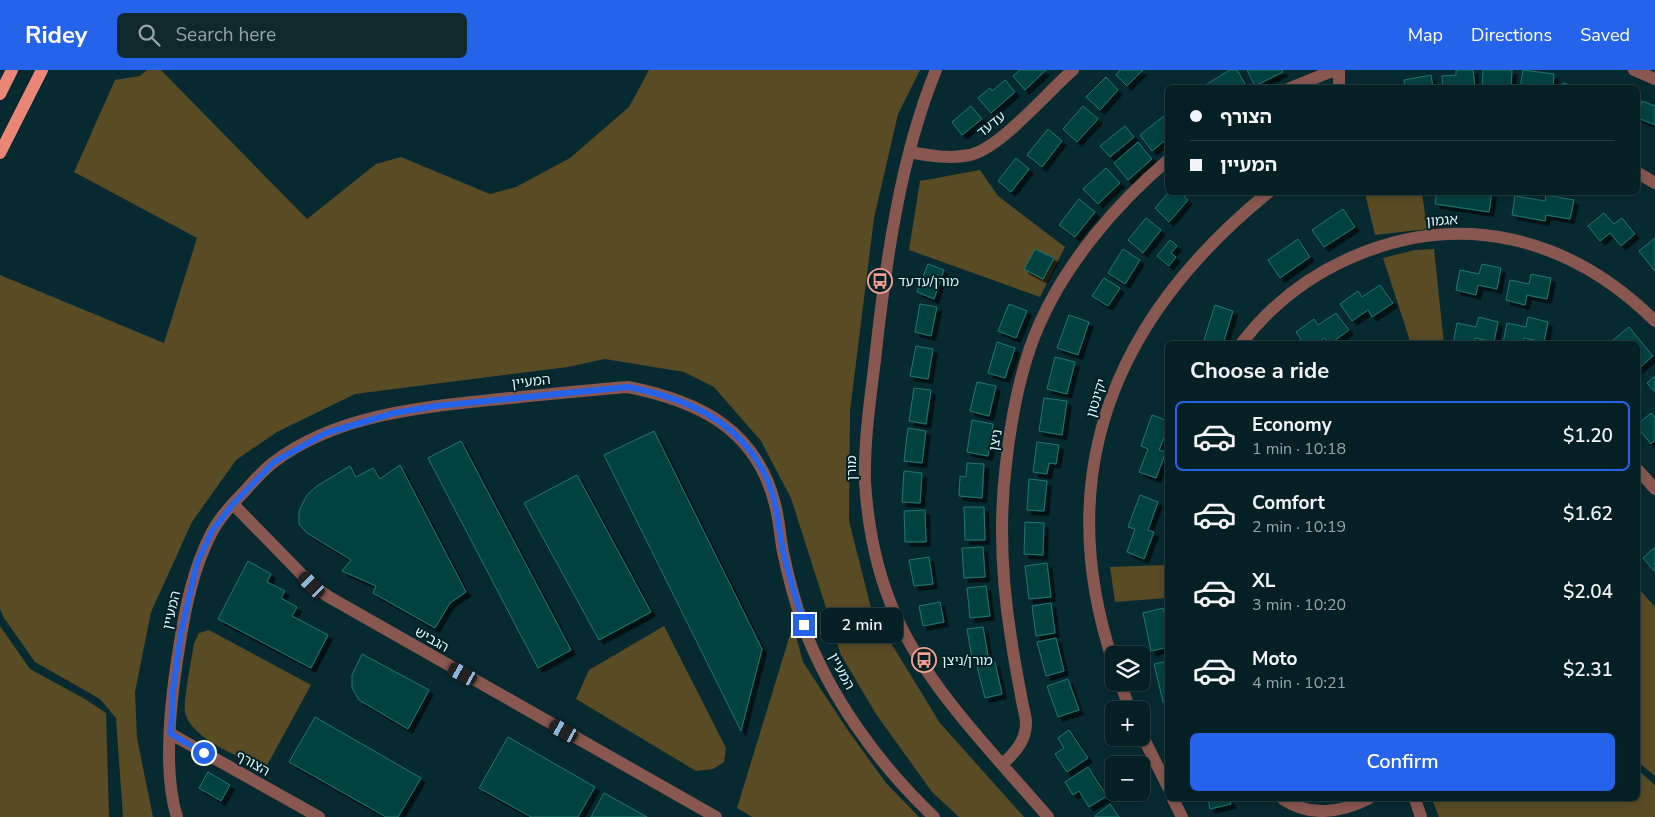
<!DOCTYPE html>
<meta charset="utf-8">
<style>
:root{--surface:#052024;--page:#0e282c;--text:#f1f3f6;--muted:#97a3a6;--line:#263e41;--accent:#2563eb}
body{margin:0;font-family:"Nunito Sans","Noto Sans Hebrew",sans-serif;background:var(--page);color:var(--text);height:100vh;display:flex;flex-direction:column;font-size:19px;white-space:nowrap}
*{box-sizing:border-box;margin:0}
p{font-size:16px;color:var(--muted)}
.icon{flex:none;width:28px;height:28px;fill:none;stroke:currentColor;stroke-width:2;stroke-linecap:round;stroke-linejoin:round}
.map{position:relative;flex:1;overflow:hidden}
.details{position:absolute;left:1165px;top:271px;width:475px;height:460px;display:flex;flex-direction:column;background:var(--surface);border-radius:8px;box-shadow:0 2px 8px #0003,0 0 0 1px var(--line)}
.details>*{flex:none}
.hud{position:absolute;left:1165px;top:15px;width:475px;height:110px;border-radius:8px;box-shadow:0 2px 8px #0003,0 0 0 1px var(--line);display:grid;align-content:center;height:110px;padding:0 25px;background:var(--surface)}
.controls{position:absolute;left:1105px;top:576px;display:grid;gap:10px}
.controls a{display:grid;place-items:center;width:45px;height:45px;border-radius:8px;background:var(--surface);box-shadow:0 2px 8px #0003,0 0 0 1px var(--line);font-size:25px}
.end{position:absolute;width:22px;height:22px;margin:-11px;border:6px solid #2563eb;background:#fff;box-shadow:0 0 0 2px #fff}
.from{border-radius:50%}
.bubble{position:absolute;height:35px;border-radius:8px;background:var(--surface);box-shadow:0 2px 8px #0003,0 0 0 1px var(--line);font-size:16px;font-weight:600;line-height:35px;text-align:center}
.car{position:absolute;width:15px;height:30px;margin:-15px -8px;border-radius:6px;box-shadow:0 0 4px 1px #0007;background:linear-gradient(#222 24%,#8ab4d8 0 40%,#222 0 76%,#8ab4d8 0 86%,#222 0)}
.hud b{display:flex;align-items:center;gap:18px;height:48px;font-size:19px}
.hud b+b{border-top:1px solid var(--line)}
.hud i{width:12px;height:12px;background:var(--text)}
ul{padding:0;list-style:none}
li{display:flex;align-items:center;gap:15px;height:70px;margin:0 10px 8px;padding:0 15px;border:2px solid transparent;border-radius:8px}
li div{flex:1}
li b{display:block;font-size:19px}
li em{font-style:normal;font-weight:600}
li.current{border-color:var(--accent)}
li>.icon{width:45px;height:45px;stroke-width:1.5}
h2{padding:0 25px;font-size:22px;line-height:60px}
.primary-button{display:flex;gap:10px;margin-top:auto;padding:10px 25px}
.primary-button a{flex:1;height:58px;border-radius:8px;background:var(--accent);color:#fff;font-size:20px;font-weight:600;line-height:58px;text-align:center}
header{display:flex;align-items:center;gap:30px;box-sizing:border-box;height:70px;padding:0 25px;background:var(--accent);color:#fff}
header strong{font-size:24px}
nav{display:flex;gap:28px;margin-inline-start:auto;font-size:18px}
.search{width:350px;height:45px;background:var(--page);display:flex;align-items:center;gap:12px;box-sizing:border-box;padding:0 18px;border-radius:8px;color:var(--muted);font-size:19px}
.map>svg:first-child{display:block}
.green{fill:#594b24}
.building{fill:#004340;stroke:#207873;filter:url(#shadow)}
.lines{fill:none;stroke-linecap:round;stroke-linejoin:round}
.minor{stroke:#88574f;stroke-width:12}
.major{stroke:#eb8677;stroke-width:12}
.route{stroke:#2563eb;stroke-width:6}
.labels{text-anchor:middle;stroke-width:4;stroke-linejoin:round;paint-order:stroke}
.street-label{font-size:14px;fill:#dbf7fc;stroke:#002026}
.poi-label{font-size:14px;fill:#dbf7fc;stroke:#002026;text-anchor:start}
</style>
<header>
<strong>Ridey</strong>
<div class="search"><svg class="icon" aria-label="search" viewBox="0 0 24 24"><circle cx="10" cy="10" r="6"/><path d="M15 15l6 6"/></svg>Search here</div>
<nav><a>Map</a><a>Directions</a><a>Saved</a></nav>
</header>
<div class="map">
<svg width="1655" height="747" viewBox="0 0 1655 747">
<defs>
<filter id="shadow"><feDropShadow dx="4.5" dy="4.5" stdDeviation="0" flood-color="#0009"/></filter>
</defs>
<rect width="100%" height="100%" fill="#072a30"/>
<path class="green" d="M 147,0 L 161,0 L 307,149 L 376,94 L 401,87 L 490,124 L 516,117 L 570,88 L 629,37 L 649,0 L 920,0 L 898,44 L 874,148 L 850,341 L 849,451 L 872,542 L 940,653 L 1024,747 L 959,747 L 932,722 L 876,644 L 841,585 L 791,428 L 761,371 L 714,317 L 684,302 L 605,289 L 568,297 L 355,324 L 277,362 L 236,390 L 192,452 L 151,542 L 135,622 L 137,668 L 153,747 L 123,747 L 116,648 L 100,629 L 35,592 L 4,548 L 0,539 L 0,205 L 164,273 L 197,168 L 74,102 L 115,10 L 140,6 Z
M 980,100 L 998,126 L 1065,177 L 1040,227 L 909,180 L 920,111 Z
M 1365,123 L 1422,123 L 1427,159 L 1375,165 Z
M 1434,179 L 1444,274 L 1411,274 L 1383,188 L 1415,180 Z
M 1167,495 L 1167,528 L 1115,532 L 1110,497 Z
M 1638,518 L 1655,537 L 1655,706 L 1638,692 Z
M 793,555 L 803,592 L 847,659 L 886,713 L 919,747 L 752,747 L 737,738 Z
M 0,556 L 30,599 L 85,629 L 106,643 L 109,747 L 0,747 Z
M 664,556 L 726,678 L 724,692 L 713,699 L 696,701 L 576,629 L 589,600 Z
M 209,560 L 311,615 L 265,699 C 243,688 190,669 185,642 C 183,632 192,587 194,573 L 199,563 Z
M 1638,700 L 1655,715 L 1655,747 L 1439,747 L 1432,729 L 1638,729 Z"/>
<path class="building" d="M 1020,0 L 1046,0 L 1025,20 L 1013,6 Z
M 1120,0 L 1143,0 L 1127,16 L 1116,5 Z
M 1230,0 L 1237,0 L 1246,15 L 1243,18 L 1209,18 L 1207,14 Z
M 1247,0 L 1282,0 L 1283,2 L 1255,16 Z
M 1456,0 L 1473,0 L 1475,18 L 1443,18 L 1442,6 L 1456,5 Z
M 1483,0 L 1512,0 L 1511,18 L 1482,18 Z
M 1523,0 L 1554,4 L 1553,18 L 1520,18 Z
M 1431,5 L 1433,18 L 1405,18 L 1404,10 Z
M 1106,7 L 1118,20 L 1100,40 L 1086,27 Z
M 1005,10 L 1015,22 L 991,43 L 978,28 L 990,18 L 992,21 Z
M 1563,13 L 1583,18 L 1562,18 Z
M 1642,31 L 1655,36 L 1655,55 L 1638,48 Z
M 971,36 L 982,49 L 962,65 L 952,52 Z
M 1083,36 L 1098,49 L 1077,72 L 1063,59 Z
M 1164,46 L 1168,50 L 1168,68 L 1152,81 L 1140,65 Z
M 1125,56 L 1134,67 L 1110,87 L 1100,76 Z
M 1048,59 L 1062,71 L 1042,97 L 1027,85 Z
M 1138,72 L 1152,89 L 1128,110 L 1114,93 Z
M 1016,88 L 1029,99 L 1011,122 L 998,111 Z
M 1106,98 L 1120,113 L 1098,134 L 1083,119 Z
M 1169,122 L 1180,122 L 1188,130 L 1169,152 L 1155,138 Z
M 1437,122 L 1492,122 L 1489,142 L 1435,134 Z
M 1546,125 L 1574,130 L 1570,149 L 1546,145 L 1545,151 L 1512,145 L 1515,126 L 1545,131 Z
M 1079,129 L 1095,142 L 1075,167 L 1059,155 Z
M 1343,139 L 1355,157 L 1324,177 L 1312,160 Z
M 1604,143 L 1614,154 L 1622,148 L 1635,164 L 1621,176 L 1610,163 L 1600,171 L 1588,156 Z
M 1146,148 L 1161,160 L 1143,183 L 1128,170 Z
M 1655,168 L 1655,201 L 1639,181 Z
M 1298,169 L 1310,187 L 1280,208 L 1268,190 Z
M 1170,170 L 1177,176 L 1171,183 L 1176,187 L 1169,196 L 1157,186 Z
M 1035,179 L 1054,188 L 1043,209 L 1024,199 Z
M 1123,179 L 1140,190 L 1125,214 L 1108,203 Z
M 928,194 L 944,200 L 934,229 L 917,222 Z
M 1482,194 L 1501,198 L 1497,219 L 1478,215 L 1476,225 L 1456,220 L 1460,200 L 1479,204 Z
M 1531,204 L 1551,208 L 1547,229 L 1527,225 L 1525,235 L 1506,230 L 1510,210 L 1529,214 Z
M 1104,208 L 1120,218 L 1108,236 L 1092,226 Z
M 1380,215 L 1393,233 L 1372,247 L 1368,240 L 1352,251 L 1340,234 L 1358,221 L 1362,227 Z
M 920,234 L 937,237 L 931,266 L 915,262 Z
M 1009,234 L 1027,241 L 1016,268 L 998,261 Z
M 1215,235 L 1233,241 L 1223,274 L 1204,270 Z
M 1336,243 L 1349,260 L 1330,274 L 1324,268 L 1316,274 L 1304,274 L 1296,262 L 1314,249 L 1318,255 Z
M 1069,245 L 1089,252 L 1078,285 L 1057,278 Z
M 1479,247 L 1498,252 L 1494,272 L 1475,268 L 1474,274 L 1453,274 L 1457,253 L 1476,257 Z
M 1528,247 L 1548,252 L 1544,272 L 1524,268 L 1523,274 L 1503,273 L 1507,253 L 1526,257 Z
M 1629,257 L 1653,286 L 1638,299 L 1638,274 L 1616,274 L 1613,270 Z
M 997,272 L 1015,278 L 1005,308 L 988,303 Z
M 916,276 L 933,279 L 928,309 L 910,306 Z
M 1055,287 L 1075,292 L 1067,324 L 1047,319 Z
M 1655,306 L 1655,322 L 1647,313 Z
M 977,312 L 996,316 L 989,346 L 970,341 Z
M 914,318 L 931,320 L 926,354 L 909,351 Z
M 1044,328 L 1067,331 L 1062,365 L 1039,361 Z
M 1651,343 L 1655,347 L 1655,370 L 1651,374 L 1638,358 L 1638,354 Z
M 1152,345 L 1168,351 L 1168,358 L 1159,380 L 1166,382 L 1156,408 L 1139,402 L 1148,379 L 1141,376 Z
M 972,350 L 993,354 L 988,386 L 967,382 Z
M 908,358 L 926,361 L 922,393 L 904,391 Z
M 654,361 L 762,579 L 741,661 L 604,385 Z
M 461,371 L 571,580 L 538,598 L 428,388 Z
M 1037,372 L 1059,375 L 1056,394 L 1049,393 L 1047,404 L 1033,402 Z
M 967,393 L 984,394 L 982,428 L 959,426 L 960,406 L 966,407 Z
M 400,395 L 466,522 L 450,533 L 435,558 L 373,523 L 376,516 L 342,501 L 351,490 L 307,463 L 299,454 L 299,441 L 307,425 L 317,416 L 350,396 L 356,407 L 373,398 L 380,409 Z
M 904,401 L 922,403 L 920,433 L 902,432 Z
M 577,405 L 651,542 L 599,570 L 524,433 Z
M 1029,409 L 1047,411 L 1044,441 L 1027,440 Z
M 1140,425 L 1158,432 L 1148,460 L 1154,462 L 1144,489 L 1127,482 L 1135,459 L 1128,457 Z
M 964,437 L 984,437 L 985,470 L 965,470 Z
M 925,440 L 926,472 L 905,472 L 904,441 Z
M 1025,452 L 1044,453 L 1043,485 L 1024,484 Z
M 983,477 L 985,507 L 964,508 L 962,478 Z
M 1655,477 L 1655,502 L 1643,488 Z
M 929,487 L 933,514 L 914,516 L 909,490 Z
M 248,491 L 271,504 L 267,512 L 285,521 L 281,528 L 297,537 L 292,546 L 328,565 L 311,598 L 218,549 Z
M 1047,493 L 1051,527 L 1029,529 L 1025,496 Z
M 986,516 L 990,546 L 970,548 L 967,518 Z
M 940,532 L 944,552 L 923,556 L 919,536 Z
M 1051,533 L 1055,563 L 1036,566 L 1032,536 Z
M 1163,538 L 1168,557 L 1168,577 L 1151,581 L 1143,543 Z
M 983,557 L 988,586 L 972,588 L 967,559 Z
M 1056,568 L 1064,601 L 1046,606 L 1037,572 Z
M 362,584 L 429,620 L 408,659 L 359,630 L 352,618 L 352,605 Z
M 1168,591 L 1168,631 L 1163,632 L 1154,594 Z
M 995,592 L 1002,624 L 985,628 L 977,596 Z
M 1068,609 L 1079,640 L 1058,647 L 1047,616 Z
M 315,647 L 421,708 L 398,747 L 386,747 L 289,692 Z
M 1069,660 L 1088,688 L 1067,702 L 1055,684 L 1064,678 L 1058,668 Z
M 508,667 L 595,717 L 578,747 L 531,747 L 479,718 Z
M 1088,697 L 1107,726 L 1089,737 L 1079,721 L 1073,725 L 1065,712 Z
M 208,702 L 230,715 L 221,731 L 199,718 Z
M 604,723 L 647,747 L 591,747 Z
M 1208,729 L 1229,729 L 1231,734 L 1210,739 Z
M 1110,734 L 1119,747 L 1095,747 L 1095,746 Z"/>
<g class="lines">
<path class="minor" d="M 936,0 C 900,87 885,197 875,290 C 870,331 864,371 865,412 C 868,459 877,504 896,546 C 929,620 996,686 1048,747
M 1634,0 L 1655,9
M 1290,18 L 1335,0
M 1339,18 L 1339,0
M 910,82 C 930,86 950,89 970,85 C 1002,77 1047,22 1073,0
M 1638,103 L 1655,113
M 1241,274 C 1270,236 1307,207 1350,188 C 1461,139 1570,167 1655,251
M 1638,400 L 1655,419
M 233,434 L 312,515 L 329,527 L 716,747
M 1114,595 C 1049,402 1116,246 1269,122
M 1120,612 L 1130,640
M 1141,663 L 1168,717
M 171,664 L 319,747
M 1003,694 C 1015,682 1026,671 1026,653 C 1026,646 1023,638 1022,631 C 1018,610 1014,589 1011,568 C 1002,512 999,451 1006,394 C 1011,349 1020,298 1039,255 C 1066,193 1116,134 1168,90
M 1173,729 L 1182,747
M 1283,729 C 1309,747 1340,743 1368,729
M 1415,729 L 1421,747
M 177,747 C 162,700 171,627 179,578 C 185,539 193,498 212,462 C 219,449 231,435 242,424 C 252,413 262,401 274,392 C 337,344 424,337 500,329 C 543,325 586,320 628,317 C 699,331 756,359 775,434 C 779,449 780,466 783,482 C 788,506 795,532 803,555 C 829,626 879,695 934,747"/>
<path class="major" d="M 0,24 L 12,0
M 0,83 L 42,0"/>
</g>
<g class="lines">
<path class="route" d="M 204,683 L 171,664 L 173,620 L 181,563 L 197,493 L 212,461 L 233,434 L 274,392 L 326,363 L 394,343 L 436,336 L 628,317 C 686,328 740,351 766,407 C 778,432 778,460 784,485 C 790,509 797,532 804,555"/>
</g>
<defs>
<symbol id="bus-ring" viewBox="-11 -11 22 22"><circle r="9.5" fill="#002026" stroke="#f59d8e" stroke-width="1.5"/><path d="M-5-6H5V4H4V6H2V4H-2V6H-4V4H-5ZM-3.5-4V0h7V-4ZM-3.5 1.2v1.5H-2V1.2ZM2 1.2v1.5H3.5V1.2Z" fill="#f59d8e"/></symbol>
</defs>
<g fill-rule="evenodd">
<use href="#bus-ring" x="866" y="197" width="28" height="28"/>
<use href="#bus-ring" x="910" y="576" width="28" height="28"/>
</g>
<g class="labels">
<g class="street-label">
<text transform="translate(991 54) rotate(-38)" y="5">עדעד</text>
<text transform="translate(1442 150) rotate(-4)" y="5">אגמון</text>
<text transform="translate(531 311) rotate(-6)" y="5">המעיין</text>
<text transform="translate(1096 328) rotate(-73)" y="5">יקינטון</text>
<text transform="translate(995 370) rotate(-80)" y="5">ניצן</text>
<text transform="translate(851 398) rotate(-90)" y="5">מורן</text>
<text transform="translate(171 540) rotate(-77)" y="5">המעיין</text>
<text transform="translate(432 569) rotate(29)" y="5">הגביש</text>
<text transform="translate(842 601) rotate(62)" y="5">המעיין</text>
<text transform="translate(253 693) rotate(29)" y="5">הצורף</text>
</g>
<g class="poi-label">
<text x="898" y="216">מורן/עדעד</text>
<text x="942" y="595">מורן/ניצן</text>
</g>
</g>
</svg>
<div class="controls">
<a><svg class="icon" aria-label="layers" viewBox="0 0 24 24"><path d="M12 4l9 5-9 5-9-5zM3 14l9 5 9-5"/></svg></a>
<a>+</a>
<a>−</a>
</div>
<i class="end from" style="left:204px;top:683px"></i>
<i class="end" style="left:804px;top:555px"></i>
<div class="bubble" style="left:821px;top:538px;width:82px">2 min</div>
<i class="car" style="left:312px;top:515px;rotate:315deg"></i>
<i class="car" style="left:463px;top:604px;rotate:299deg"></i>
<i class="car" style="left:564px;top:661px;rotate:299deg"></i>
<div class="hud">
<b><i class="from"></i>הצורף</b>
<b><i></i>המעיין</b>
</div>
<section class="details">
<h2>Choose a ride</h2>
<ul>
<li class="current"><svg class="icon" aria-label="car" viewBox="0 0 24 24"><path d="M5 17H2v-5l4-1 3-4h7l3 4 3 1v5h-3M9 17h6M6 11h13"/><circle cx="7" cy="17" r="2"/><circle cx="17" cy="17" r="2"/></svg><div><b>Economy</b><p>1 min · 10:18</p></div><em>$1.20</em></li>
<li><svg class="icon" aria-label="car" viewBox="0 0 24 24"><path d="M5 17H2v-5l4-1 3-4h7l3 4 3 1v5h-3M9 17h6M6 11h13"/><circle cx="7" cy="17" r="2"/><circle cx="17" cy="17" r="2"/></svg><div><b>Comfort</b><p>2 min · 10:19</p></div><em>$1.62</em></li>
<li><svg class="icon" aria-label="car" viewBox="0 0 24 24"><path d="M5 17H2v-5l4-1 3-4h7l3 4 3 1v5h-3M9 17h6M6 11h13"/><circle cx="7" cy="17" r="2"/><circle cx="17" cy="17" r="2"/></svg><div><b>XL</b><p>3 min · 10:20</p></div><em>$2.04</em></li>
<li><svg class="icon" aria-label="car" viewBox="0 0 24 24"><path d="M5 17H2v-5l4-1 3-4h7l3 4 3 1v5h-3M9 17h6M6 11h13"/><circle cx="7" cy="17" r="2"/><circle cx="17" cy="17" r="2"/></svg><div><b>Moto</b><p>4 min · 10:21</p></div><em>$2.31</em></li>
</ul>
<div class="primary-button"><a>Confirm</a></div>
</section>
</div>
